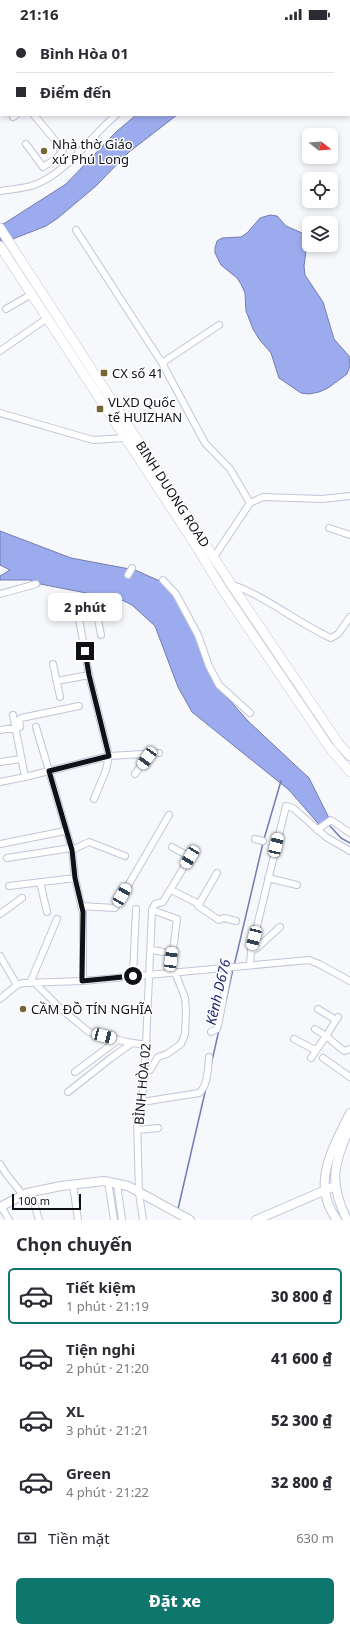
<!DOCTYPE html>
<html lang="vi">
<meta charset="utf-8">
<style>
:root{--surface:#fff;--page:#f7f7f7;--text:#2b2b33;--muted:#7c7c81;--line:#e1e1e2;--accent:#0f766e}
body{margin:0;font-family:"Noto Sans",sans-serif;background:var(--page);color:var(--text);height:100vh;display:flex;flex-direction:column;font-size:15px;white-space:nowrap}
*{box-sizing:border-box;margin:0}
p{font-size:13px;color:var(--muted)}
.icon{flex:none;width:22px;height:22px;fill:none;stroke:currentColor;stroke-width:2;stroke-linecap:round;stroke-linejoin:round}
.map{position:relative;height:1192px;overflow:hidden}
.details{display:flex;flex-direction:column;background:var(--surface);flex:1}
.details>*{flex:none}
.guide{position:absolute;left:0px;top:0px;width:350px;height:88px;box-shadow:0 2px 6px #0003;display:grid;align-content:center;height:88px;padding:0 16px;background:var(--surface)}
.needle{width:26px;rotate:107deg}
.controls{position:absolute;left:302px;top:100px;display:grid;gap:8px}
.controls a{display:grid;place-items:center;width:36px;height:36px;border-radius:6px;background:var(--surface);box-shadow:0 2px 6px #0003;font-size:20px}
.scale{position:absolute;left:12px;bottom:10px;width:69px;box-sizing:border-box;padding-left:4px;border:2px solid #101117;border-top:0;font-size:11px;line-height:14px;white-space:nowrap;color:#101117;-webkit-text-stroke:3px #fff;paint-order:stroke}
.end{position:absolute;width:18px;height:18px;margin:-9px;border:5px solid #101117;background:#fff;box-shadow:0 0 0 2px #fff}
.from{border-radius:50%}
.bubble{position:absolute;height:28px;border-radius:6px;background:var(--surface);box-shadow:0 2px 6px #0003;font-size:13px;font-weight:800;line-height:28px;text-align:center}
.car{position:absolute;width:12px;height:24px;margin:-12px -6px;border-radius:5px;box-shadow:0 0 3px 1px #0007;background:linear-gradient(#fff 24%,#345 0 40%,#fff 0 76%,#345 0 86%,#fff 0)}
.guide b{display:flex;align-items:center;gap:14px;height:38px;font-size:15px}
.guide b+b{border-top:1px solid var(--line)}
.guide i{width:10px;height:10px;background:var(--text)}
ul{padding:0;list-style:none}
li{display:flex;align-items:center;gap:12px;height:56px;margin:0 8px 6px;padding:0 8px;border:2px solid transparent;border-radius:6px}
li div{flex:1}
li b{display:block;font-size:15px}
li em{font-style:normal;font-weight:800}
li.selected{border-color:var(--accent)}
li>.icon{width:36px;height:36px;stroke-width:1.5}
h2{padding:0 16px;font-size:18px;line-height:48px}
.pay{display:flex;align-items:center;gap:10px;height:44px;padding:0 16px;font-size:15px}
.pay p{margin-inline-start:auto}
.cta{display:flex;gap:8px;margin-top:auto;padding:8px 16px}
.cta a{flex:1;height:46px;border-radius:6px;background:var(--accent);color:#fff;font-size:16px;font-weight:800;line-height:46px;text-align:center}
.status{display:flex;justify-content:space-between;align-items:center;height:28px;padding:0 20px;background:var(--surface);direction:ltr}
.status svg{height:11px;fill:currentColor}
.map>svg:first-child{display:block}
.water{fill:#9cabee;stroke:#727dae}
.lines{fill:none;stroke-linecap:round;stroke-linejoin:round}
.stream{stroke:#727dae;stroke-width:1.5}
.minor-casing{stroke:#c1c6d8;stroke-width:8}
.major-casing{stroke:#c1c6d8;stroke-width:10}
.highway-casing{stroke:#c1c6d8;stroke-width:10}
.minor{stroke:#fff;stroke-width:6}
.major{stroke:#fff;stroke-width:8}
.highway{stroke:#fff;stroke-width:9}
.route{stroke:#101117;stroke-width:5}
.poi-dot{fill:#756734;stroke:#fff;stroke-width:1.5}
.labels{text-anchor:middle;stroke-width:3;stroke-linejoin:round;paint-order:stroke}
.poi-label{font-size:13px;fill:#101117;stroke:#fff;text-anchor:start}
.street-label{font-size:13px;fill:#101117;stroke:#fff}
.water-label{font-size:14px;font-style:italic;fill:#212671;stroke:#fff}
</style>
<div class="status"><b>21:16</b><svg viewBox="0 0 49 12"><path d="M0 12V9h3v3zM5 12V6h3v6zM10 12V3h3v9zM15 12V0h3v12zM26 1h20v11H26zM47 4h2v5h-2z"/></svg></div>
<div class="map">
<svg width="350" height="1192" viewBox="0 0 350 1192">
<rect width="100%" height="100%" fill="#f7f8fc"/>
<path class="water" d="M 136,87 L 177,87 L 129,124 L 96,158 L 58,190 L 46,198 L 0,216 L 0,197 L 5,195 L 66,156 L 116,104 Z
M 270,187 L 277,188 L 286,198 L 302,205 L 305,209 L 307,216 L 304,238 L 305,247 L 323,274 L 334,311 L 349,328 L 350,338 L 347,346 L 328,360 L 319,364 L 309,366 L 301,365 L 279,350 L 271,325 L 259,311 L 253,301 L 246,283 L 245,265 L 241,256 L 237,250 L 221,237 L 215,225 L 215,220 L 217,213 L 222,210 L 241,209 L 247,205 L 260,190 Z
M 0,503 L 71,530 L 135,542 L 162,554 L 174,567 L 197,609 L 218,659 L 248,693 L 309,750 L 330,792 L 322,800 L 289,762 L 192,684 L 178,659 L 155,598 L 132,577 L 122,572 L 35,555 L 30,552 L 0,552 L 0,548 L 10,542 L 0,537 Z"/>
<g class="lines">
<path class="stream" d="M 329,797 L 341,810 L 350,815
M 264,811 L 281,753
M 234,938 L 263,815
M 226,973 L 233,941
M 211,1037 L 219,1002
M 178,1181 L 206,1060"/>
<defs>
<path id="minor" d="M 146,1 L 146,0
M 185,1 L 185,0
M 0,36 L 1,38
M 349,37 L 350,37
M 13,89 L 16,87
M 26,116 L 43,139 L 57,130 L 63,122 L 34,87
M 0,163 C 11,161 23,161 34,157 C 68,144 89,110 116,87
M 76,202 L 162,335 L 205,415 L 230,441 L 250,475
M 6,281 L 30,267
M 0,323 L 46,291
M 162,335 L 219,297
M 0,385 L 93,412 L 125,410
M 329,500 L 350,507
M 214,529 L 250,475 L 263,469 L 322,471 L 350,468
M 128,547 L 132,540
M 163,552 L 176,566 L 198,607 L 209,638 L 219,657 L 250,685
M 231,556 C 267,569 296,594 331,610 L 338,606 L 350,589
M 0,566 L 36,556
M 94,570 L 101,607
M 111,574 L 113,571
M 53,636 L 60,669
M 57,653 L 89,647
M 13,687 L 25,749 L 49,743 L 36,699
M 0,702 L 20,699 L 19,692 L 21,690 L 79,678
M 0,734 L 21,731
M 135,746 L 150,725
M 0,754 L 25,749
M 94,771 L 106,742 L 109,728 L 89,647 L 78,585 L 96,581
M 317,802 L 331,792 L 350,805
M 255,811 L 263,813
M 0,816 L 65,803
M 172,819 L 190,829
M 72,822 L 89,814 L 125,828
M 7,830 L 71,820
M 217,845 L 198,878 L 219,892 L 224,890 L 236,893
M 268,850 L 297,857
M 40,854 L 47,884
M 9,858 L 75,850
M 171,862 L 199,876
M 81,878 L 115,880 L 169,787
M 0,886 L 22,870
M 152,922 L 163,924
M 251,923 L 257,920 L 280,899
M 0,928 L 17,957
M 250,937 L 251,923 L 286,778 L 293,780 L 326,809 L 350,823
M 170,945 L 177,891 L 152,882 L 155,876 L 163,874 L 164,872 L 193,824
M 133,948 L 136,881
M 83,953 L 83,885 L 75,850 L 72,822 L 49,743 L 109,728 L 159,725
M 30,955 L 57,891
M 35,955 L 61,981 L 89,1004 L 127,1014 L 146,1017
M 0,971 L 17,957 L 23,955 L 83,953 L 309,932 L 319,936 L 350,953
M 318,981 L 336,992
M 315,1001 L 326,1008 L 338,989
M 211,1004 L 217,1001 L 219,993 L 229,939
M 294,1011 L 315,1022
M 311,1030 L 326,1008 L 344,1023 L 350,1021
M 323,1030 L 350,1049
M 144,1042 L 150,1042 L 158,1029 L 167,1026 L 181,1016 L 185,1006 L 186,985 L 185,970 L 175,944
M 75,1044 L 118,1012
M 68,1064 L 111,1030 L 132,1015
M 142,1074 L 199,1065 C 208,1058 208,1040 209,1029
M 138,1102 L 158,1100
M 0,1136 L 7,1147 L 23,1167
M 108,1154 L 114,1192
M 117,1156 L 122,1192
M 73,1157 L 78,1192
M 31,1164 L 39,1192
M 1,1178 L 9,1192
M 143,1192 L 139,1165 L 137,1091 L 142,1074 L 146,1017 L 152,882"/>
<path id="major" d="M 0,1179 L 27,1165 L 61,1158 L 104,1153 L 128,1158 L 190,1192
M 256,1192 L 335,1158
M 337,1192 C 310,1156 333,1120 350,1085
M 347,1192 C 329,1155 333,1136 350,1099"/>
<path id="highway" d="M 0,200 L 231,556 L 339,716 L 350,728
M 0,218 L 196,518 L 222,561 L 329,719 L 350,744"/>
</defs>
<use href="#minor" class="minor-casing"/>
<use href="#major" class="major-casing"/>
<use href="#highway" class="highway-casing"/>
<use href="#minor" class="minor"/>
<use href="#major" class="major"/>
<use href="#highway" class="highway"/>
</g>
<g class="lines">
<path class="route" d="M 85,623 L 89,647 L 109,728 L 49,743 L 72,822 L 75,850 L 83,884 L 82,953 L 133,948"/>
</g>
<g class="poi-dot">
<circle cx="44" cy="123" r="4"/>
<rect x="100" y="341" width="8" height="8" rx="2"/>
<rect x="96" y="377" width="8" height="8" rx="2"/>
<circle cx="23" cy="981" r="4"/>
</g>
<g class="labels">
<g class="poi-label">
<text x="52" y="121">Nhà thờ Giáo<tspan x="52" dy="15">xứ Phú Long</tspan></text>
<text x="112" y="350">CX số 41</text>
<text x="108" y="379">VLXD Quốc<tspan x="108" dy="15">tế HUIZHAN</tspan></text>
<text x="31" y="986">CẦM ĐỒ TÍN NGHĨA</text>
</g>
<g class="street-label">
<text transform="translate(173 466) rotate(57)" y="5">BINH DUONG ROAD</text>
<text transform="translate(142 1056) rotate(-85)" y="5">BÌNH HÒA 02</text>
</g>
<g class="water-label">
<text transform="translate(218 964) rotate(-77)" y="5">Kênh D676</text>
</g>
</g>
</svg>
<div class="controls">
<a><svg class="needle" viewBox="-14 -14 28 28"><path d="M0-13l5 13h-10z" fill="#e53935"/><path d="M0 13l5-13h-10z" fill="#7c7c81"/></svg></a>
<a><svg class="icon" aria-label="locate" viewBox="0 0 24 24"><circle cx="12" cy="12" r="6"/><path d="M12 2v4M12 18v4M2 12h4M18 12h4"/></svg></a>
<a><svg class="icon" aria-label="layers" viewBox="0 0 24 24"><path d="M12 4l9 5-9 5-9-5zM3 14l9 5 9-5"/></svg></a>
</div>
<div class="scale">100 m</div>
<i class="end from" style="left:133px;top:948px"></i>
<i class="end" style="left:85px;top:623px"></i>
<div class="bubble" style="left:48px;top:565px;width:74px">2 phút</div>
<i class="car" style="left:147px;top:730px;rotate:215deg"></i>
<i class="car" style="left:276px;top:817px;rotate:13deg"></i>
<i class="car" style="left:190px;top:829px;rotate:211deg"></i>
<i class="car" style="left:122px;top:867px;rotate:30deg"></i>
<i class="car" style="left:254px;top:910px;rotate:194deg"></i>
<i class="car" style="left:171px;top:931px;rotate:7deg"></i>
<i class="car" style="left:104px;top:1008px;rotate:105deg"></i>
<div class="guide">
<b><i class="from"></i>Bình Hòa 01</b>
<b><i></i>Điểm đến</b>
</div>
</div>
<section class="details">
<h2>Chọn chuyến</h2>
<ul>
<li class="selected"><svg class="icon" aria-label="car" viewBox="0 0 24 24"><path d="M5 17H2v-5l4-1 3-4h7l3 4 3 1v5h-3M9 17h6M6 11h13"/><circle cx="7" cy="17" r="2"/><circle cx="17" cy="17" r="2"/></svg><div><b>Tiết kiệm</b><p>1 phút · 21:19</p></div><em>30 800 ₫</em></li>
<li><svg class="icon" aria-label="car" viewBox="0 0 24 24"><path d="M5 17H2v-5l4-1 3-4h7l3 4 3 1v5h-3M9 17h6M6 11h13"/><circle cx="7" cy="17" r="2"/><circle cx="17" cy="17" r="2"/></svg><div><b>Tiện nghi</b><p>2 phút · 21:20</p></div><em>41 600 ₫</em></li>
<li><svg class="icon" aria-label="car" viewBox="0 0 24 24"><path d="M5 17H2v-5l4-1 3-4h7l3 4 3 1v5h-3M9 17h6M6 11h13"/><circle cx="7" cy="17" r="2"/><circle cx="17" cy="17" r="2"/></svg><div><b>XL</b><p>3 phút · 21:21</p></div><em>52 300 ₫</em></li>
<li><svg class="icon" aria-label="car" viewBox="0 0 24 24"><path d="M5 17H2v-5l4-1 3-4h7l3 4 3 1v5h-3M9 17h6M6 11h13"/><circle cx="7" cy="17" r="2"/><circle cx="17" cy="17" r="2"/></svg><div><b>Green</b><p>4 phút · 21:22</p></div><em>32 800 ₫</em></li>
</ul>
<div class="pay"><svg class="icon" aria-label="cash" viewBox="0 0 24 24"><path d="M3 7h18v10H3z"/><circle cx="12" cy="12" r="2"/></svg>Tiền mặt<p>630 m</p></div>
<div class="cta"><a>Đặt xe</a></div>
</section>
